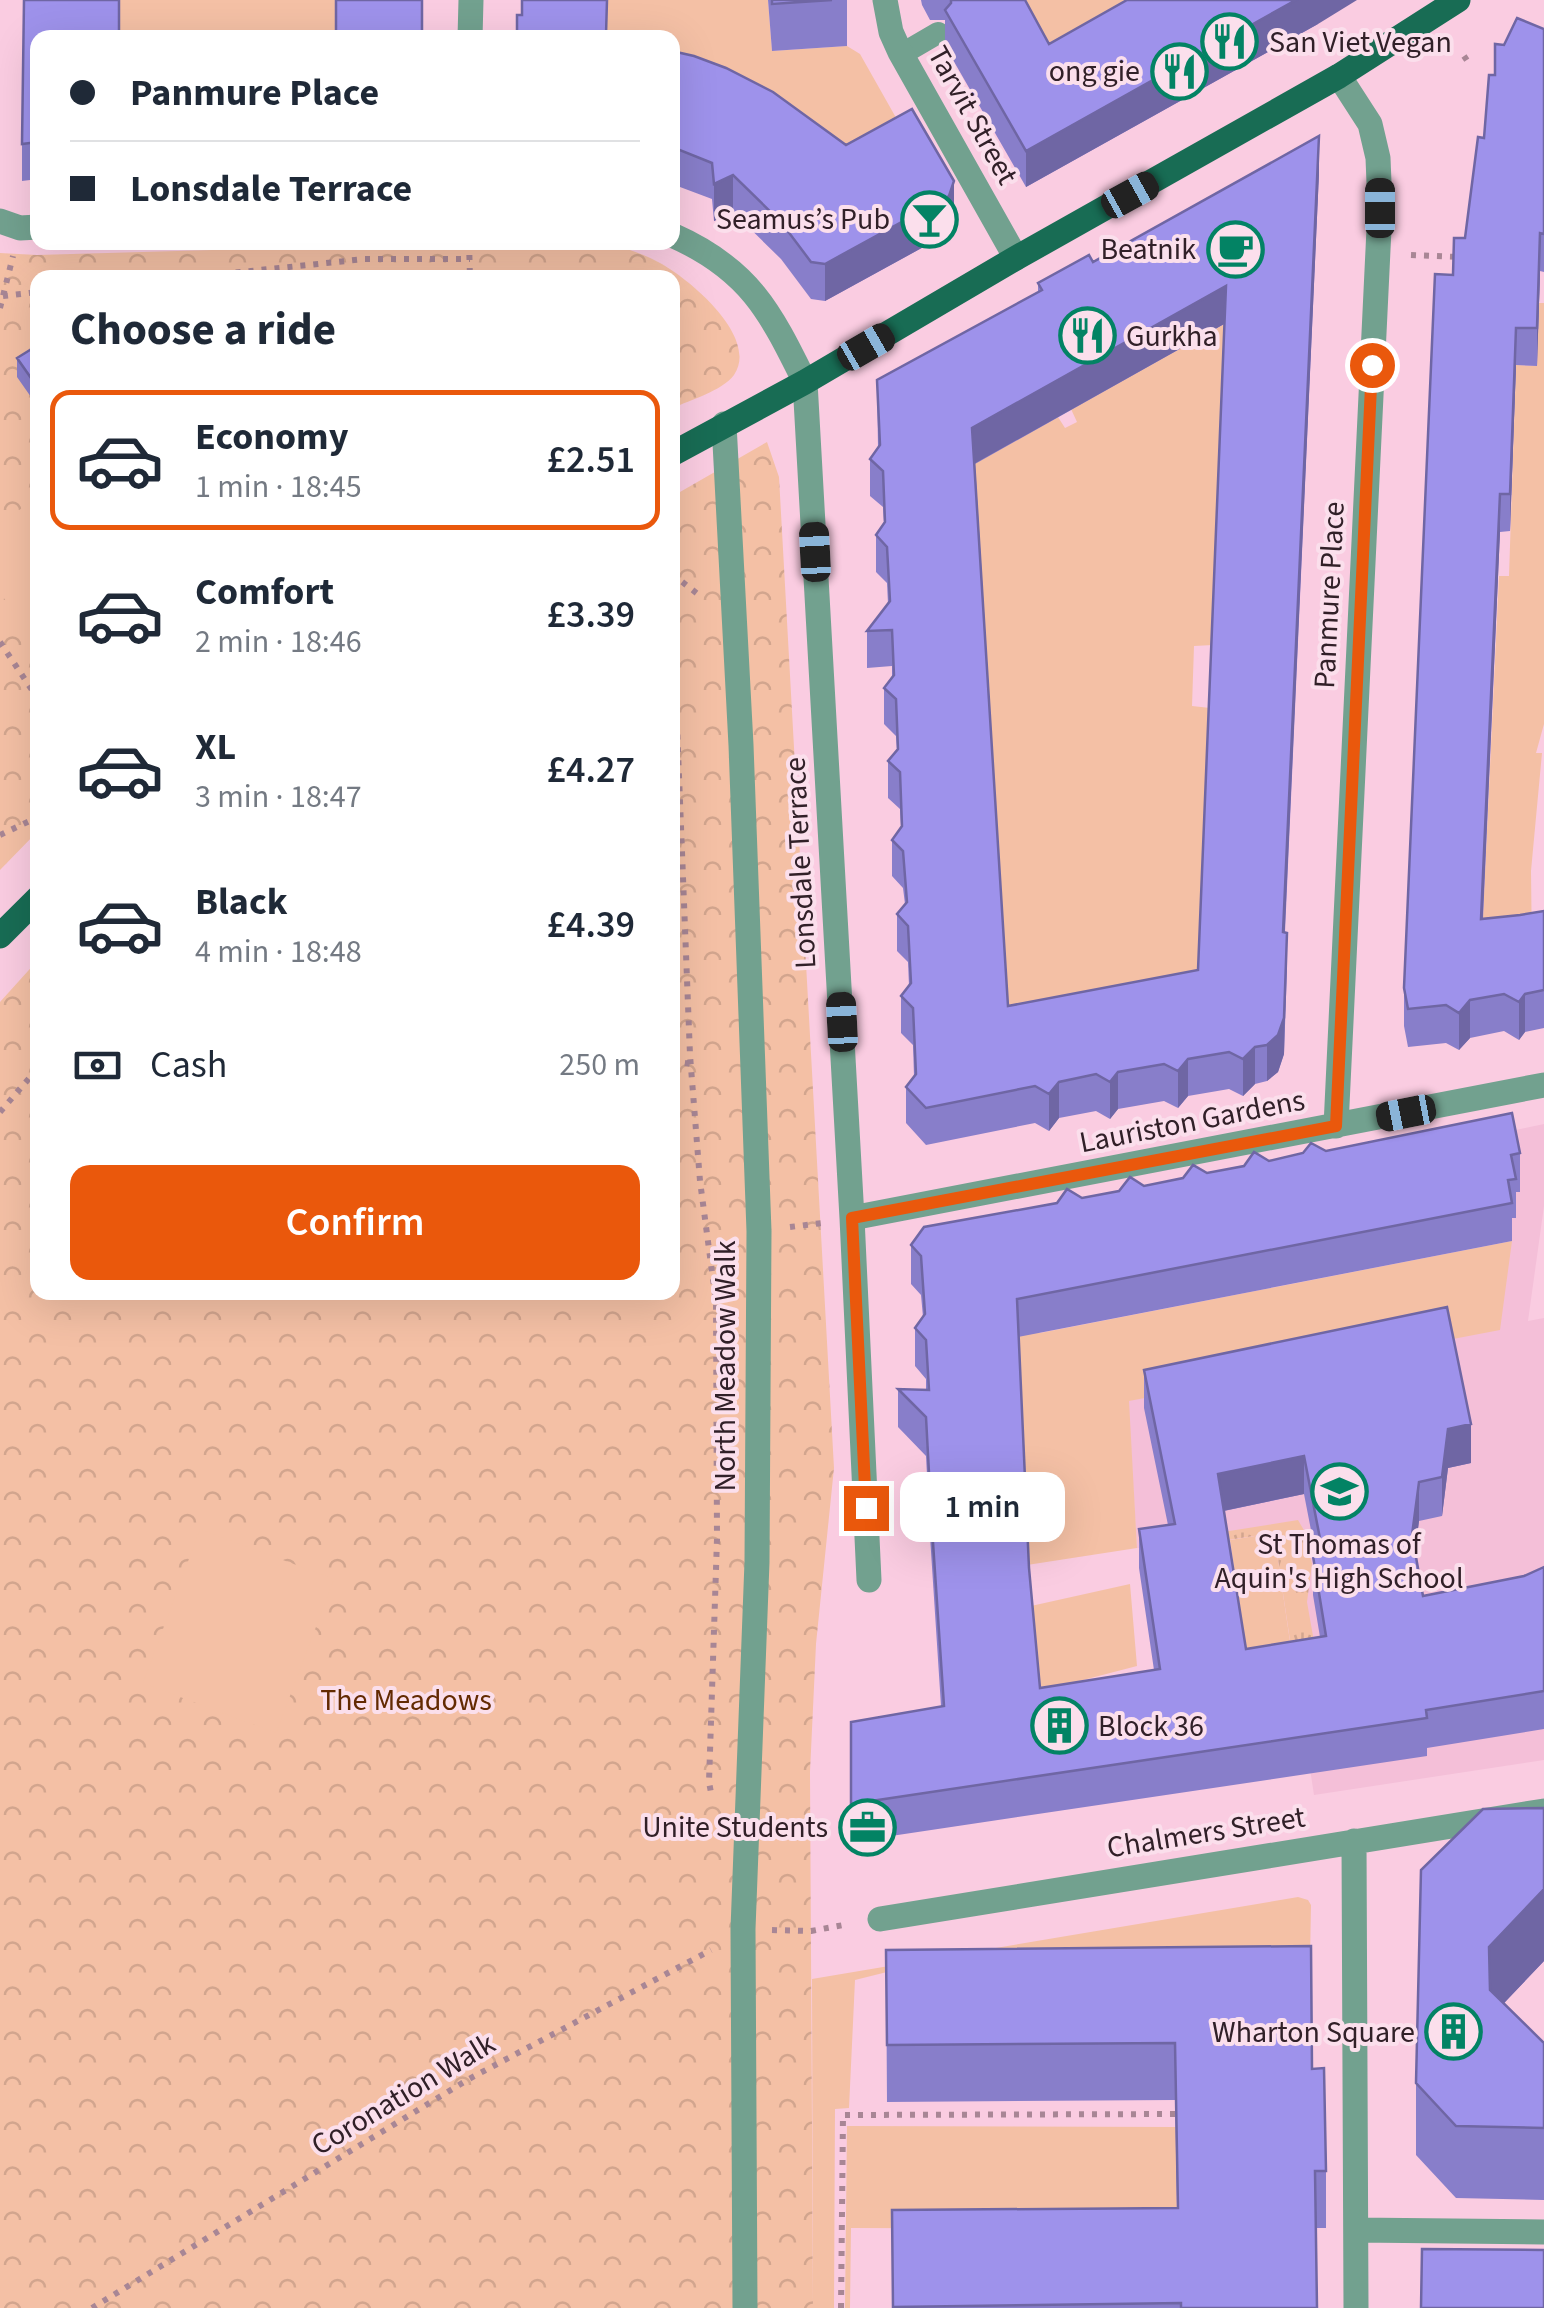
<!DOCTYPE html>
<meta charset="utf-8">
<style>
:root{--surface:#fff;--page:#f2f2f3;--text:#1f2937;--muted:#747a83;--line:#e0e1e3;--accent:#ea580c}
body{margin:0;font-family:"Source Sans 3",sans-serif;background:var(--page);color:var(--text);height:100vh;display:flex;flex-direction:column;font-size:38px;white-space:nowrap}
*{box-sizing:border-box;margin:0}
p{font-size:32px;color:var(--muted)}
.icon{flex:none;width:55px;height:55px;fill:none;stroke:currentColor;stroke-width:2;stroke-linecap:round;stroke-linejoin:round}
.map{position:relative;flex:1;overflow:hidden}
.side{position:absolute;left:30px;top:270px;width:650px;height:1030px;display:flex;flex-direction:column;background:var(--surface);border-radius:20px;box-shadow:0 10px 40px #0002}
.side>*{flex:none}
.guide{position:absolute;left:30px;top:30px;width:650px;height:220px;border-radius:20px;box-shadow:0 10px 40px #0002;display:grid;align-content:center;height:220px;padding:0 40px;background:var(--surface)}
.end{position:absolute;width:45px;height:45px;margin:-22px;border:12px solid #ea580c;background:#fff;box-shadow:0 0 0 5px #fff}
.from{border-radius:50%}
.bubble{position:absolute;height:70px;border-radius:20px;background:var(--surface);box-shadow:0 10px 40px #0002;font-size:32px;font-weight:600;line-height:70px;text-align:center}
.car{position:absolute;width:30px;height:60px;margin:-30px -15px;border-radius:12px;box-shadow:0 0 8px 2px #0007;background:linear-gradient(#222 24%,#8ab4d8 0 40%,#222 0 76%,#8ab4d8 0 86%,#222 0)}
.guide b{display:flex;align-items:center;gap:35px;height:95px;font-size:38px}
.guide b+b{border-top:2px solid var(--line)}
.guide i{width:25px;height:25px;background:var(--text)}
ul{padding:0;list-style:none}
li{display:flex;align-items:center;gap:30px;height:140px;margin:0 20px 15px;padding:0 20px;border:5px solid transparent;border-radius:20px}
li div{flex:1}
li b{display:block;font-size:38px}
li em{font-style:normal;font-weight:600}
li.selected{border-color:var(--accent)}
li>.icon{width:90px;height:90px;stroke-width:1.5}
h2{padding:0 40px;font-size:45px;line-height:120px}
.pay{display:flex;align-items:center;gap:25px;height:110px;padding:0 40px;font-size:38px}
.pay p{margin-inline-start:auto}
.cta{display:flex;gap:20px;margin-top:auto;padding:20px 40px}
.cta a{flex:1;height:115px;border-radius:20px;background:var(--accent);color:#fff;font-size:40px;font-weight:600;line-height:115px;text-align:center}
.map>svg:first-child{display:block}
.built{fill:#f4bfd8}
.grass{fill:url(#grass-tufts)}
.park{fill:url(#park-crowns)}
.garden{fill:#f4c0a5}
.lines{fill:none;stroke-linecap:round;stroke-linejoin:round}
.path{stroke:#a88695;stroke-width:6;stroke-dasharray:5 8;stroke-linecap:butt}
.lane{stroke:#72a18f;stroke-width:22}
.street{stroke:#72a18f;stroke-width:25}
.primary{stroke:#186c54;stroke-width:25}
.wall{fill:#887eca;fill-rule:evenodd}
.shaded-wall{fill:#6f66a4}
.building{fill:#9e92eb;stroke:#6f66a4;stroke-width:2.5;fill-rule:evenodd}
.route{stroke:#ea580c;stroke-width:12}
.labels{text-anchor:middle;stroke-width:8;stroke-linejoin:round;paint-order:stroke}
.poi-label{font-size:30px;fill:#312028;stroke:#fbdfec;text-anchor:end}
.street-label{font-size:30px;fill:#312028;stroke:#fbdfec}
.park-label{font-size:30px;fill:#632a02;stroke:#fbdfec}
</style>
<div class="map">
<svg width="1544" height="2308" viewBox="0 0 1544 2308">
<defs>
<pattern id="grass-tufts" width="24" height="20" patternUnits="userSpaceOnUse" patternTransform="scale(2.5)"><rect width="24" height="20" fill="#f4c0a5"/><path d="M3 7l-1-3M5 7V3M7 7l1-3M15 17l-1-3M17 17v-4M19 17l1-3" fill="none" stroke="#d2a58e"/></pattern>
<pattern id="park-crowns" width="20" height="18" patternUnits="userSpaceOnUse" patternTransform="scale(2.5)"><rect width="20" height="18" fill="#f4c0a5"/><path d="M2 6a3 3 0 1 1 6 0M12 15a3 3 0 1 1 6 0" fill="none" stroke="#d2a58e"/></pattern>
</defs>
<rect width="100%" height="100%" fill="#facce1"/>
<path class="built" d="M 1544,1124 L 1544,1206 L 1528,1321 L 1544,1318 L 1544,1760 L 1314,1795 L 1274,1533 L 1182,1547 L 1137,1548 L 1128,1401 L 1512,1241 L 1512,1152 L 1516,1130 Z"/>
<path class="grass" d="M 1298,1520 L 1305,1532 L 1312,1564 L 1307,1602 L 1316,1653 L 1294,1667 L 1274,1533 L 1182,1547 L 1185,1538 Z"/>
<path class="park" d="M 455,243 C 498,243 561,237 602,243 C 621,246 642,253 660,263 C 688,278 760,337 734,375 C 722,391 690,400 673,408 L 672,278 L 38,278 L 37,832 L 0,870 L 0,253 L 37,255 Z
M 767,442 L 779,477 L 834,1468 L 816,1644 L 810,1772 L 813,2308 L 0,2308 L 0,1002 L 37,961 L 38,1292 L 672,1292 L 673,496 Z"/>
<path class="garden" d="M 119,0 L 337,0 L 336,37 L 119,38 Z
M 607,0 L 768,0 L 772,51 L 847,46 L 860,54 L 912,146 L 854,177 L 673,87 L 672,38 L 607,38 Z
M 1023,0 L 1193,0 L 1053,78 Z
M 1539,303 L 1544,303 L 1544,724 L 1536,753 L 1542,753 L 1531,871 L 1532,955 L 1481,958 L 1499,576 L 1509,576 L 1516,365 L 1537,366 Z
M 1230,321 L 1220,442 L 1213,645 L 1194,646 L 1192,706 L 1210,708 L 1199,991 L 1009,1060 L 968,467 L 1058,417 L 1065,428 L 1077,422 L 1071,409 Z
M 37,498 L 37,649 L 0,592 L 0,523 Z
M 1512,1241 L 1500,1330 L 1129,1401 L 1137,1548 L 1027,1565 L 1016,1325 L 1040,1333 Z
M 200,1529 L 334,1579 L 276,1733 L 143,1683 Z
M 1274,1533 L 1292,1655 L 1248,1662 L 1230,1540 Z
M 1130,1584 L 1137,1666 L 1037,1692 L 1031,1606 Z
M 1298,1897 L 1308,1900 L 1311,1905 L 1310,1961 L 915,1965 L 855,1980 L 849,2108 L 835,2109 L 834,2308 L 813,2308 L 812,1979 Z
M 847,2126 L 1176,2127 L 1177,2229 L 851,2228 L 850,2308 L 845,2308 Z"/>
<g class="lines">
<path class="path" d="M 1464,56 L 1468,62
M 469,242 L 470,278
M 1411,255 L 1459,257
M 184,278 L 365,259 L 470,259
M 3,296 L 38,292
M 0,308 L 13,256
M 672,574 L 699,595
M 0,642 L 38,699
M 672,698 L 676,700 L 690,1055 L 700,1181 L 716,1302 L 717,1539 L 709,1782 L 712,1798
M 0,835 L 38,817
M 672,1061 L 691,1064
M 0,1112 L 38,1068
M 790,1227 L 822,1223
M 772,1930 L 811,1931 L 849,1924
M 92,2308 L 469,2079 L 711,1950
M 841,2308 L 843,2115 L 1182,2114"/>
<path class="lane" d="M 902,54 L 938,33"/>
<path class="street" d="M 885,0 L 891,32 L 900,52 L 1016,258
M 470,38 L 471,0
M 0,221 L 20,228 L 38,227
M 672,235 C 749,269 770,311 805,382 L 852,1218 L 869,1580
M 724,424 L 741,745 L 759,1231 L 757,1562 L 743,1929 L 745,2308
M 1336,1126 L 1380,208 L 1378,158 L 1370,124 L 1339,76
M 852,1218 L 1544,1085
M 1354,1841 L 1356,2308
M 880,1919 L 1544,1811
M 1356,2230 L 1544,2232"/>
<path class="primary" d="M 672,454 L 805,382 L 1016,258 L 1339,76 L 1458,0
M 0,936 L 38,898"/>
</g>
<path class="wall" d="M 768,0 L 847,0 L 847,46 L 772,51 Z
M 921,0 L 1025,0 L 1049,44 L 1318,24 L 1026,187 L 945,46 L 945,20 L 930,20 L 922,5 Z
M 1544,29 L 1544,272 L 1540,271 L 1537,366 L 1516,365 L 1510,531 L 1500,532 L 1483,919 L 1520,915 L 1544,911 L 1544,1028 L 1525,1032 L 1519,1040 L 1504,1031 L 1470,1038 L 1459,1050 L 1446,1043 L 1408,1047 L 1404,1026 L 1404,988 L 1453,275 L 1465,238 L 1495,75 L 1504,45 Z
M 38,38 L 38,179 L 22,181 L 22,144 Z
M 672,51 L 846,145 L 954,218 L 949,233 L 825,301 L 811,299 L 781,259 L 733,212 L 714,221 L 712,199 L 672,184 Z
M 1319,173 L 1285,932 L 1287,969 L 1284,1054 L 1278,1072 L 1267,1081 L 1255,1084 L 1243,1096 L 1229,1089 L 1188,1096 L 1178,1108 L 1164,1101 L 1118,1109 L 1110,1119 L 1096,1111 L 1059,1118 L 1049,1131 L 1035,1123 L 926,1145 L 906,1123 L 906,1087 L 914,1076 L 913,1045 L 901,1033 L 901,996 L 909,986 L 908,962 L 897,951 L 897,914 L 905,904 L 903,888 L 892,876 L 892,840 L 901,828 L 900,809 L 888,798 L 888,761 L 897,751 L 896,736 L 884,724 L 884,688 L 892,677 L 892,666 L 867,668 L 867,631 L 888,604 L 887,583 L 876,572 L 876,535 L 884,524 L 883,507 L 870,496 L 870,459 L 878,448 L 877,380 L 1038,292 L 1038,283 ZM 1224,324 L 1198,970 L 1008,1006 L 975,464 Z
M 38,345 L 38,407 L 17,377 L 17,358 Z
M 1326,1151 L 1520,1153 L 1520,1192 L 1516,1192 L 1516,1218 L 1512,1218 L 1512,1241 L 1018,1337 L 1029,1568 L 1040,1688 L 1154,1670 L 1139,1568 L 1139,1529 L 1168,1525 L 1144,1408 L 1144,1370 L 1471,1463 L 1448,1468 L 1442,1516 L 1419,1521 L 1415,1552 L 1423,1596 L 1524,1576 L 1544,1567 L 1544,1729 L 1427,1748 L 1427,1756 L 851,1842 L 851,1722 L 941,1706 L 930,1536 L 919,1525 L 919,1486 L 927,1475 L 926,1456 L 898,1427 L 898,1389 L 926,1390 L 926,1379 L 915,1366 L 915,1328 L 923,1317 L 921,1295 L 911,1284 L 911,1245 L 1082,1198 ZM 1304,1494 L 1316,1556 L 1313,1556 L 1313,1595 L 1320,1637 L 1246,1649 L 1224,1511 Z
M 1544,1808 L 1544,1961 L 1503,2004 L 1544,2043 L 1544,2200 L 1456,2198 L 1416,2155 L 1416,2083 Z
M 886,1950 L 1312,2069 L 1326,2171 L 1326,2228 L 1316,2228 L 1317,2308 L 892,2308 L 892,2210 L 1177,2208 L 1175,2100 L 887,2102 Z"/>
<path class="shaded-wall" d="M 1296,0 L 1357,0 L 1318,24 L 1026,187 L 1026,151 Z
M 1319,136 L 1319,173 L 1283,969 L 1283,932 Z
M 733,175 L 733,212 L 714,221 L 714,184 Z
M 954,181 L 954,218 L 949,233 L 825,301 L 825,264 Z
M 1540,233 L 1540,271 L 1537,366 L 1537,328 Z
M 1226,286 L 1226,323 L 972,465 L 972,428 Z
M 1516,328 L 1516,365 L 1510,531 L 1510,494 Z
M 1500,494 L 1500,532 L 1481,956 L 1481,919 Z
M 1287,933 L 1284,1054 L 1278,1072 L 1267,1081 L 1267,1045 Z
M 1525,994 L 1525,1032 L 1519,1040 L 1519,1002 Z
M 1470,1000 L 1470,1038 L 1459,1050 L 1459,1013 Z
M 1255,1047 L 1255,1084 L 1243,1096 L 1243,1059 Z
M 1188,1059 L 1188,1096 L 1178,1108 L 1178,1071 Z
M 1118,1072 L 1118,1109 L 1110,1119 L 1110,1082 Z
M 1059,1082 L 1059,1118 L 1049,1131 L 1049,1094 Z
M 1471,1424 L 1471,1463 L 1448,1468 L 1442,1516 L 1442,1477 L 1448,1429 Z
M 1304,1456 L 1304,1494 L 1218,1512 L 1218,1474 Z
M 1419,1482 L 1419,1521 L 1412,1574 L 1412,1535 Z
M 1544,1889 L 1544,1961 L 1489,2019 L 1489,1947 Z"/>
<path class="building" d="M 24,0 L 119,0 L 119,38 L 38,38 L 38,142 L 22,144 Z
M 336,0 L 422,0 L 422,37 L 424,38 L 336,38 Z
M 522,0 L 607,0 L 606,35 L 618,38 L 517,38 L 517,15 L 522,15 Z
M 772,0 L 832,0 L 772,4 Z
M 951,0 L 1025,0 L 1049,44 L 1127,0 L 1296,0 L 1026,151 L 945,10 L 951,3 Z
M 1517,18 L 1544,29 L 1544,234 L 1540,233 L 1537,328 L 1516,328 L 1510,494 L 1500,494 L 1481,919 L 1520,915 L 1544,911 L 1544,990 L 1525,994 L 1519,1002 L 1504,994 L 1470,1000 L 1459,1013 L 1446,1005 L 1408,1009 L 1404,988 L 1435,274 L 1453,275 L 1454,238 L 1465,238 L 1478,137 L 1484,138 L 1489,75 L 1495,75 L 1495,44 L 1504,45 Z
M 672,51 L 694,56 L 726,68 L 773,92 L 846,145 L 912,109 L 954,181 L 949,196 L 825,264 L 811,262 L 781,222 L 733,175 L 714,184 L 712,163 L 672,147 Z
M 1319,136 L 1283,932 L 1287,933 L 1284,1018 L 1278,1035 L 1267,1045 L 1255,1047 L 1243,1059 L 1229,1052 L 1188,1059 L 1178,1071 L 1164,1064 L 1118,1072 L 1110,1082 L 1096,1074 L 1059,1082 L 1049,1094 L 1035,1086 L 926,1108 L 906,1087 L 916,1074 L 913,1008 L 901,996 L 911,983 L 908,926 L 897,914 L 907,902 L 903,851 L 892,840 L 902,826 L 900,772 L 888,761 L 898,749 L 896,699 L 884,688 L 894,675 L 892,630 L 867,631 L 890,601 L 887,547 L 876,535 L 885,522 L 883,471 L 870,459 L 880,445 L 877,380 L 1042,290 L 1038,283 L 1089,255 L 1093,262 ZM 1226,286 L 1198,970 L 1008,1006 L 972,428 Z
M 38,345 L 38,388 L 17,358 Z
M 1512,1113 L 1520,1153 L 1511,1155 L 1516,1179 L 1508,1180 L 1512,1203 L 1017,1299 L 1029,1568 L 1040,1688 L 1160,1669 L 1139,1529 L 1175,1524 L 1144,1370 L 1447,1307 L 1471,1424 L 1448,1429 L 1442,1477 L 1419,1482 L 1412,1535 L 1423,1596 L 1524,1576 L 1544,1567 L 1544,1691 L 1426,1710 L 1427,1718 L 851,1804 L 851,1722 L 944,1706 L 930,1498 L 919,1486 L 929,1473 L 926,1417 L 898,1389 L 929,1390 L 926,1340 L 915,1328 L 925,1314 L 921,1256 L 911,1245 L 924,1227 L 1057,1203 L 1067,1189 L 1082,1198 L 1119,1191 L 1130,1177 L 1144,1186 L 1183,1178 L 1193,1165 L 1207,1173 L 1244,1166 L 1254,1152 L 1269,1161 L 1303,1153 L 1311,1143 L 1326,1151 ZM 1304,1456 L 1323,1554 L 1313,1556 L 1326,1636 L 1246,1649 L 1218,1474 Z
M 1544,1808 L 1544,1889 L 1489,1947 L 1490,1990 L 1544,2043 L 1544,2128 L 1456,2126 L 1416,2083 L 1421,1870 L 1483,1809 Z
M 1311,1946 L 1312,2069 L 1324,2068 L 1326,2171 L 1315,2171 L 1317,2308 L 1181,2308 L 1181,2303 L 893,2307 L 892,2210 L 1178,2208 L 1175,2043 L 887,2045 L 886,1950 Z
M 1422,2249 L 1544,2250 L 1544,2308 L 1421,2308 Z"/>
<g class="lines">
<path class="route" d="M 866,1508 L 852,1218 L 1336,1126 L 1372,365"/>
</g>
<defs>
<symbol id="restaurant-ring" viewBox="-11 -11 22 22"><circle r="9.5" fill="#fbdfec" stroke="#038364" stroke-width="1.5"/><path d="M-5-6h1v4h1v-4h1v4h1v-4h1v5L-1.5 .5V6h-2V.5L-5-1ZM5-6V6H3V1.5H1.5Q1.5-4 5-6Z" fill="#038364"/></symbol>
<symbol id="bar-ring" viewBox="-11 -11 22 22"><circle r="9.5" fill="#fbdfec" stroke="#038364" stroke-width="1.5"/><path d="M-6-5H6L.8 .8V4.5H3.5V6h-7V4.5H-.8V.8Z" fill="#038364"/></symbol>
<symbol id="cafe-ring" viewBox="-11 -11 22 22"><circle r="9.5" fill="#fbdfec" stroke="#038364" stroke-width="1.5"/><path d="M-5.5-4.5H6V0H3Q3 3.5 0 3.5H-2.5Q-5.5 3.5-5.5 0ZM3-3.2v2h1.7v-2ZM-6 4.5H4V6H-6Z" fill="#038364"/></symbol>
<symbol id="school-ring" viewBox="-11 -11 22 22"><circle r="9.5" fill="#fbdfec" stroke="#038364" stroke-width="1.5"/><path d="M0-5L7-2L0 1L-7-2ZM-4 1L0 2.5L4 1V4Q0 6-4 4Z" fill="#038364"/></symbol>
<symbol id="building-ring" viewBox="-11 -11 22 22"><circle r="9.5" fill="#fbdfec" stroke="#038364" stroke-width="1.5"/><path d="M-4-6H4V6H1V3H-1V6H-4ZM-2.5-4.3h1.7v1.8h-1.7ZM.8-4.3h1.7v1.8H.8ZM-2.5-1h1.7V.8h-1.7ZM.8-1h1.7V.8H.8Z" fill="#038364"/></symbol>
<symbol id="office-ring" viewBox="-11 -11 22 22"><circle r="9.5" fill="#fbdfec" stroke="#038364" stroke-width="1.5"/><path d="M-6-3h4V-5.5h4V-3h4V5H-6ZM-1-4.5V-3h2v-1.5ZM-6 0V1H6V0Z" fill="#038364"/></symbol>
</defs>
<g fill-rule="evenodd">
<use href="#restaurant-ring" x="1198" y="10" width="63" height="63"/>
<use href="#restaurant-ring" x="1148" y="40" width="63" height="63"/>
<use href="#bar-ring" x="898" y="188" width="63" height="63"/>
<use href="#cafe-ring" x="1204" y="218" width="63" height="63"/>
<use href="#restaurant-ring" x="1056" y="304" width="63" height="63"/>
<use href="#school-ring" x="1308" y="1460" width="63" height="63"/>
<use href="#building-ring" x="1028" y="1694" width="63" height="63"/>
<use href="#office-ring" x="836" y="1796" width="63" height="63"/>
<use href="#building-ring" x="1422" y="2000" width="63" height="63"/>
</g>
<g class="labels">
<g class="poi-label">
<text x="1269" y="52" text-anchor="start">San Viet Vegan</text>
<text x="1140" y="81">ong gie</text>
<text x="890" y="229">Seamus’s Pub</text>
<text x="1196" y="259">Beatnik</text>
<text x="1126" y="346" text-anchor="start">Gurkha</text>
<text x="1339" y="1554" text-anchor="middle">St Thomas of<tspan x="1339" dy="34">Aquin's High School</tspan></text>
<text x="1098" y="1736" text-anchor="start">Block 36</text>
<text x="828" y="1837">Unite Students</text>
<text x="1415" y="2042">Wharton Square</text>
</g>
<g class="street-label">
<text transform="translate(973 115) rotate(61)" y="10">Tarvit Street</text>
<text transform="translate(1329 595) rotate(-87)" y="10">Panmure Place</text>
<text transform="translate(800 863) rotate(-93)" y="10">Lonsdale Terrace</text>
<text transform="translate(1192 1121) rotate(-11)" y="10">Lauriston Gardens</text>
<text transform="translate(725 1366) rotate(-90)" y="10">North Meadow Walk</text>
<text transform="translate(1206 1832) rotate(-9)" y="10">Chalmers Street</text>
<text transform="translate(403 2094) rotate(-31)" y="10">Coronation Walk</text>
</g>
<g class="park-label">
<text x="406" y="1710">The Meadows</text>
</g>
</g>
</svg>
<i class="end from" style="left:1372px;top:365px"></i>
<i class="end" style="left:866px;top:1508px"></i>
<div class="bubble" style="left:900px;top:1472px;width:165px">1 min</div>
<i class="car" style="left:1130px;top:195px;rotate:61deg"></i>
<i class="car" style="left:1380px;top:208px;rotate:0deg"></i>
<i class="car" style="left:866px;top:347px;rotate:60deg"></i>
<i class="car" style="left:815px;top:552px;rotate:357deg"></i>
<i class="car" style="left:842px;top:1022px;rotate:357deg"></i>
<i class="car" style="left:1406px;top:1113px;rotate:259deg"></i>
<div class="guide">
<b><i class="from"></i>Panmure Place</b>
<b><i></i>Lonsdale Terrace</b>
</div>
<section class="side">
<h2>Choose a ride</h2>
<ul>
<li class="selected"><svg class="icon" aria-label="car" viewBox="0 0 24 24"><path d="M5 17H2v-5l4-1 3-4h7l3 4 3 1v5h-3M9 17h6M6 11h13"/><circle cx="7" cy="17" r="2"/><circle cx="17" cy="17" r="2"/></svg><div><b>Economy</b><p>1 min · 18:45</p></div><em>£2.51</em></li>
<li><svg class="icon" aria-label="car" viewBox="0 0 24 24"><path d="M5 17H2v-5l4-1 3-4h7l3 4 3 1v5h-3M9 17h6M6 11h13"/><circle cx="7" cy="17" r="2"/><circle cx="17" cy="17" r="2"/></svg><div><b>Comfort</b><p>2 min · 18:46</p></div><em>£3.39</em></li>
<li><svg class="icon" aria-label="car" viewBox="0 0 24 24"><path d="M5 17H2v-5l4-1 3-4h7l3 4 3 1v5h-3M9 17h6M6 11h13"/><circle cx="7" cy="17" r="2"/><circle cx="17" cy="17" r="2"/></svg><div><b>XL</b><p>3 min · 18:47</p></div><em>£4.27</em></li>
<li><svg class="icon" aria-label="car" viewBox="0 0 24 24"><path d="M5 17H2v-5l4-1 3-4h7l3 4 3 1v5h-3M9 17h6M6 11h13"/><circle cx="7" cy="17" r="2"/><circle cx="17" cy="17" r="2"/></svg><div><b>Black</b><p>4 min · 18:48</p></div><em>£4.39</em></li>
</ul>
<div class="pay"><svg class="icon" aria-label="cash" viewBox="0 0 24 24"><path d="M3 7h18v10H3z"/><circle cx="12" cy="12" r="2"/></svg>Cash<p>250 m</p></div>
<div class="cta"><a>Confirm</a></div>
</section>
</div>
